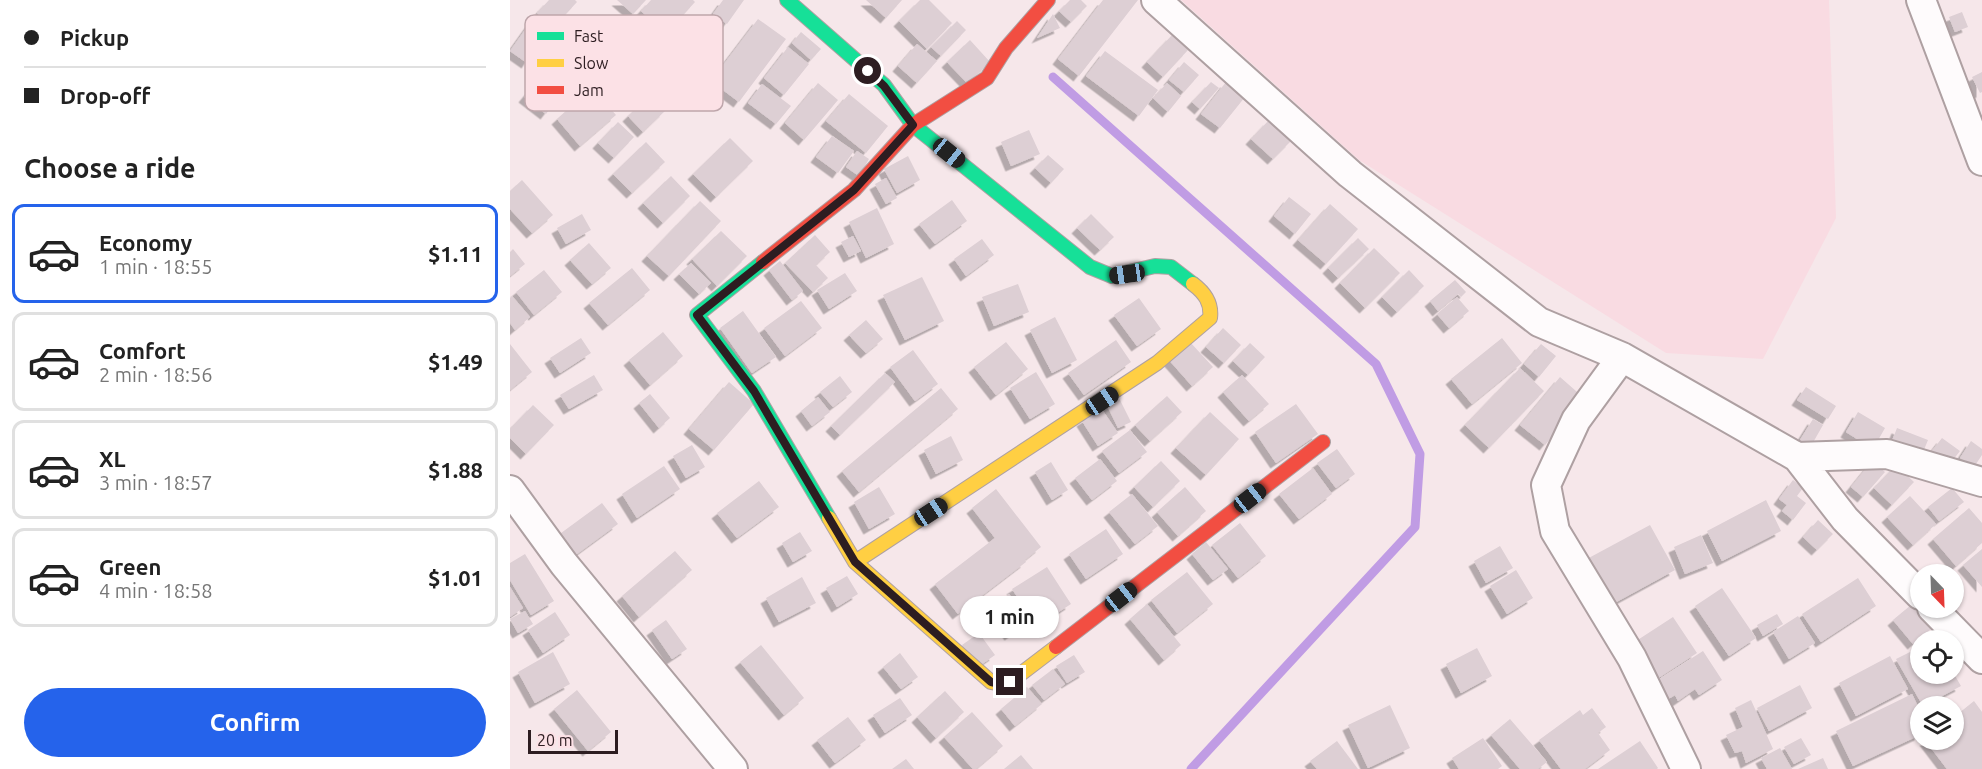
<!DOCTYPE html>
<meta charset="utf-8">
<style>
:root{--surface:#fff;--page:#f2f2f2;--text:#222;--muted:#767676;--line:#e0e0e0;--accent:#2563eb}
body{margin:0;font-family:Ubuntu,sans-serif;background:var(--page);color:var(--text);height:100vh;display:flex;flex-direction:column;font-size:22px;white-space:nowrap}
*{box-sizing:border-box;margin:0}
p{font-size:20px;color:var(--muted)}
.icon{flex:none;width:33px;height:33px;fill:none;stroke:currentColor;stroke-width:2;stroke-linecap:round;stroke-linejoin:round}
.map{position:relative;flex:1;overflow:hidden}
.sheet{display:flex;flex-direction:column;background:var(--surface);width:510px}
.sheet>*{flex:none}
.banner{display:grid;align-content:center;height:132px;padding:0 24px;background:var(--surface)}
.needle{width:39px;rotate:157deg}
.fabs{position:absolute;left:1400px;top:564px;display:grid;gap:12px}
.fabs a{display:grid;place-items:center;width:54px;height:54px;border-radius:50%;background:var(--surface);box-shadow:0 2px 4px #0004;font-size:30px}
.scale{position:absolute;left:18px;bottom:15px;width:90px;box-sizing:border-box;padding-left:6px;border:3px solid #2d1d21;border-top:0;font-size:16px;line-height:21px;white-space:nowrap;color:#2d1d21;-webkit-text-stroke:4px #fce1e6;paint-order:stroke}
.end{position:absolute;width:27px;height:27px;margin:-14px;border:8px solid #2d1d21;background:#fff;box-shadow:0 0 0 3px #fff}
.from{border-radius:50%}
.bubble{position:absolute;height:42px;border-radius:21px;background:var(--surface);box-shadow:0 2px 4px #0004;font-size:20px;font-weight:700;line-height:42px;text-align:center}
.car{position:absolute;width:18px;height:36px;margin:-18px -9px;border-radius:8px;box-shadow:0 0 4px 2px #0007;background:linear-gradient(#222 24%,#8ab4d8 0 40%,#222 0 76%,#8ab4d8 0 86%,#222 0)}
.banner b{display:flex;align-items:center;gap:21px;height:57px;font-size:22px}
.banner b+b{border-top:2px solid var(--line)}
.banner i{width:15px;height:15px;background:var(--text)}
ul{padding:0;list-style:none}
li{display:flex;align-items:center;gap:18px;height:99px;margin:0 12px 9px;padding:0 12px;border:3px solid var(--line);border-radius:12px}
li div{flex:1}
li b{display:block;font-size:22px}
li em{font-style:normal;font-weight:700}
li.current{border-color:var(--accent)}
li>.icon{width:54px;height:54px;stroke-width:1.5}
h2{padding:0 24px;font-size:27px;line-height:72px}
.cta{display:flex;gap:12px;margin-top:auto;padding:12px 24px}
.cta a{flex:1;height:69px;border-radius:36px;background:var(--accent);color:#fff;font-size:24px;font-weight:700;line-height:69px;text-align:center}
main{display:flex;flex:1;min-height:0}
.map>svg:first-child{display:block}
.built{fill:#f9dbe2}
.lines{fill:none;stroke-linecap:round;stroke-linejoin:round}
.stream{stroke:#c09ce4;stroke-width:9}
.building{fill:#ddcfd4;filter:url(#shadow)}
.street-casing{stroke:#aea0a2;stroke-width:32}
.fast-casing{stroke:#aea0a2;stroke-width:16}
.slow-casing{stroke:#aea0a2;stroke-width:16}
.jam-casing{stroke:#aea0a2;stroke-width:16}
.street{stroke:#fefbfc;stroke-width:28}
.fast{stroke:#16e098;stroke-width:14}
.slow{stroke:#ffcf43;stroke-width:14}
.jam{stroke:#f24e42;stroke-width:14}
.route{stroke:#2d1d21;stroke-width:8}
.key{fill:#fce1e6;stroke:#bea6ab;stroke-width:1.5}
.key-label{font-size:16px;fill:#2d1d21}
</style>
<main>
<section class="sheet">
<div class="banner">
<b><i class="from"></i>Pickup</b>
<b><i></i>Drop-off</b>
</div>
<h2>Choose a ride</h2>
<ul>
<li class="current"><svg class="icon" aria-label="car" viewBox="0 0 24 24"><path d="M5 17H2v-5l4-1 3-4h7l3 4 3 1v5h-3M9 17h6M6 11h13"/><circle cx="7" cy="17" r="2"/><circle cx="17" cy="17" r="2"/></svg><div><b>Economy</b><p>1 min · 18:55</p></div><em>$1.11</em></li>
<li><svg class="icon" aria-label="car" viewBox="0 0 24 24"><path d="M5 17H2v-5l4-1 3-4h7l3 4 3 1v5h-3M9 17h6M6 11h13"/><circle cx="7" cy="17" r="2"/><circle cx="17" cy="17" r="2"/></svg><div><b>Comfort</b><p>2 min · 18:56</p></div><em>$1.49</em></li>
<li><svg class="icon" aria-label="car" viewBox="0 0 24 24"><path d="M5 17H2v-5l4-1 3-4h7l3 4 3 1v5h-3M9 17h6M6 11h13"/><circle cx="7" cy="17" r="2"/><circle cx="17" cy="17" r="2"/></svg><div><b>XL</b><p>3 min · 18:57</p></div><em>$1.88</em></li>
<li><svg class="icon" aria-label="car" viewBox="0 0 24 24"><path d="M5 17H2v-5l4-1 3-4h7l3 4 3 1v5h-3M9 17h6M6 11h13"/><circle cx="7" cy="17" r="2"/><circle cx="17" cy="17" r="2"/></svg><div><b>Green</b><p>4 min · 18:58</p></div><em>$1.01</em></li>
</ul>
<div class="cta"><a>Confirm</a></div>
</section>
<div class="map">
<svg width="1472" height="769" viewBox="0 0 1472 769">
<defs>
<filter id="shadow"><feDropShadow dx="-5.5" dy="5.5" stdDeviation="0" flood-color="#0004"/></filter>
</defs>
<rect width="100%" height="100%" fill="#f6e7ea"/>
<path class="built" d="M 671,0 L 1319,0 L 1326,218 L 1253,359 L 1156,353 L 849,160 Z"/>
<g class="lines">
<path class="stream" d="M 543,77 L 866,364 L 910,454 L 905,527 L 681,769"/>
</g>
<path class="building" d="M 39,0 L 65,0 L 67,2 L 43,28 L 27,13 Z
M 107,0 L 136,0 L 123,14 Z
M 141,0 L 183,0 L 185,2 L 156,34 L 131,11 Z
M 213,0 L 234,0 L 217,24 L 203,14 Z
M 356,0 L 392,0 L 376,18 Z
M 410,0 L 419,0 L 442,23 L 417,49 L 389,21 Z
M 560,0 L 571,0 L 577,6 L 561,22 L 549,11 Z
M 593,0 L 628,0 L 569,76 L 548,59 Z
M 1452,12 L 1458,27 L 1445,32 L 1439,17 Z
M 543,14 L 550,28 L 527,38 Z
M 248,19 L 276,39 L 229,102 L 201,81 Z
M 22,20 L 38,31 L 17,63 L 0,51 Z
M 447,21 L 456,30 L 431,56 L 421,47 Z
M 291,32 L 311,49 L 301,60 L 282,43 Z
M 662,35 L 678,50 L 653,77 L 637,62 Z
M 460,40 L 480,62 L 457,83 L 437,62 Z
M 407,44 L 427,61 L 407,83 L 388,66 Z
M 278,47 L 299,64 L 274,95 L 254,78 Z
M 595,51 L 648,90 L 629,116 L 576,76 Z
M 674,62 L 689,75 L 674,92 L 659,80 Z
M 1472,72 L 1472,92 L 1470,93 L 1462,77 Z
M 28,80 L 50,96 L 36,114 L 14,97 Z
M 701,82 L 709,88 L 690,109 L 682,102 Z
M 716,82 L 735,97 L 710,128 L 691,114 Z
M 308,83 L 328,100 L 294,140 L 275,123 Z
M 657,83 L 671,96 L 658,112 L 643,98 Z
M 252,84 L 281,106 L 266,124 L 238,103 Z
M 82,88 L 106,115 L 70,146 L 47,119 Z
M 339,94 L 378,126 L 356,153 L 316,121 Z
M 140,95 L 155,111 L 133,132 L 118,116 Z
M 759,120 L 781,141 L 763,159 L 741,139 Z
M 108,122 L 124,137 L 104,158 L 88,143 Z
M 519,130 L 530,154 L 501,166 L 491,142 Z
M 322,136 L 344,151 L 328,173 L 306,157 Z
M 220,138 L 243,161 L 206,197 L 183,174 Z
M 136,142 L 155,162 L 122,193 L 103,174 Z
M 347,151 L 359,159 L 349,176 L 336,167 Z
M 538,155 L 554,169 L 541,183 L 525,168 Z
M 398,156 L 410,180 L 387,193 L 374,169 Z
M 161,176 L 180,196 L 153,223 L 133,203 Z
M 376,178 L 387,198 L 376,204 L 365,184 Z
M 12,180 L 43,215 L 22,233 L 0,209 L 0,191 Z
M 779,197 L 801,214 L 785,234 L 764,216 Z
M 442,200 L 457,221 L 425,244 L 409,224 Z
M 190,201 L 211,221 L 159,276 L 137,256 Z
M 820,204 L 848,229 L 816,264 L 788,240 Z
M 367,208 L 384,244 L 356,258 L 339,222 Z
M 72,214 L 81,230 L 56,244 L 47,228 Z
M 581,214 L 604,237 L 590,250 L 567,228 Z
M 211,231 L 237,256 L 207,286 L 182,259 Z
M 305,235 L 320,252 L 306,265 L 318,278 L 303,292 L 275,263 Z
M 343,236 L 351,251 L 339,257 L 331,242 Z
M 848,238 L 859,249 L 828,278 L 818,268 Z
M 472,239 L 484,255 L 456,276 L 444,259 Z
M 79,243 L 101,268 L 82,284 L 60,260 Z
M 864,248 L 890,273 L 855,308 L 830,283 Z
M 3,249 L 15,264 L 0,276 L 0,252 Z
M 270,261 L 293,291 L 282,300 L 259,270 Z
M 181,263 L 201,283 L 189,294 L 169,274 Z
M 122,268 L 140,290 L 98,325 L 79,303 Z
M 34,270 L 52,292 L 24,315 L 6,292 Z
M 899,270 L 914,286 L 887,312 L 872,297 Z
M 335,273 L 347,291 L 319,309 L 307,290 Z
M 412,277 L 434,321 L 395,340 L 373,295 Z
M 945,280 L 956,292 L 951,297 L 948,294 L 928,311 L 920,301 Z
M 508,284 L 519,312 L 484,326 L 472,297 Z
M 2,296 L 20,317 L 5,330 L 0,323 L 0,298 Z
M 947,297 L 959,311 L 939,328 L 927,314 Z
M 629,298 L 651,329 L 627,346 L 604,315 Z
M 291,301 L 312,328 L 275,356 L 254,328 Z
M 233,311 L 266,357 L 242,373 L 210,328 Z
M 545,317 L 567,360 L 542,373 L 520,330 Z
M 356,320 L 373,339 L 356,353 L 339,335 Z
M 713,328 L 731,345 L 714,363 L 696,347 Z
M 153,332 L 173,356 L 140,385 L 119,360 Z
M 71,338 L 81,353 L 50,373 L 40,358 Z
M 992,338 L 1012,363 L 962,404 L 941,379 Z
M 606,340 L 621,362 L 574,395 L 558,373 Z
M 496,342 L 518,369 L 486,395 L 464,367 Z
M 680,342 L 703,367 L 682,386 L 659,360 Z
M 740,343 L 755,357 L 738,375 L 723,361 Z
M 0,344 L 22,372 L 0,390 Z
M 1031,344 L 1046,356 L 1029,377 L 1014,364 Z
M 403,350 L 428,384 L 405,401 L 380,367 Z
M 1010,368 L 1034,391 L 979,448 L 955,425 Z
M 526,372 L 545,404 L 520,419 L 500,388 Z
M 375,373 L 385,382 L 330,435 L 321,426 Z
M 84,375 L 93,390 L 59,409 L 50,395 Z
M 732,375 L 759,404 L 739,421 L 713,392 Z
M 330,376 L 342,392 L 323,407 L 310,392 Z
M 1050,377 L 1074,398 L 1035,445 L 1010,425 Z
M 219,382 L 244,404 L 204,450 L 179,429 Z
M 1296,387 L 1326,406 L 1318,419 L 1287,400 Z
M 431,388 L 448,409 L 349,492 L 332,471 Z
M 140,394 L 160,418 L 149,428 L 129,403 Z
M 608,396 L 621,422 L 608,428 L 595,401 Z
M 657,396 L 672,412 L 640,441 L 625,425 Z
M 308,397 L 320,412 L 302,426 L 291,411 Z
M 786,404 L 808,434 L 766,463 L 745,432 Z
M 23,405 L 44,425 L 16,454 L 0,438 L 0,429 Z
M 591,408 L 608,433 L 588,446 L 572,421 Z
M 700,412 L 729,439 L 696,475 L 666,448 Z
M 1348,412 L 1375,428 L 1363,449 L 1336,432 Z
M 1303,419 L 1313,425 L 1301,446 L 1290,440 Z
M 1387,428 L 1418,440 L 1411,457 L 1380,446 Z
M 620,430 L 637,452 L 609,473 L 592,451 Z
M 441,436 L 453,460 L 426,474 L 414,450 Z
M 1432,438 L 1450,451 L 1439,465 L 1421,452 Z
M 1461,441 L 1472,449 L 1472,455 L 1464,467 L 1450,458 Z
M 182,445 L 195,467 L 176,478 L 163,456 Z
M 827,449 L 845,474 L 826,488 L 807,463 Z
M 590,459 L 607,481 L 582,500 L 565,478 Z
M 651,461 L 670,481 L 643,507 L 624,487 Z
M 1362,461 L 1375,472 L 1353,497 L 1341,487 Z
M 541,462 L 558,490 L 542,500 L 525,472 Z
M 1386,465 L 1404,482 L 1382,505 L 1364,488 Z
M 154,466 L 170,489 L 127,518 L 112,494 Z
M 803,468 L 822,494 L 789,519 L 769,494 Z
M 1283,480 L 1293,488 L 1287,496 L 1296,503 L 1283,520 L 1272,511 L 1277,505 L 1269,499 Z
M 249,481 L 269,507 L 227,538 L 207,513 Z
M 369,487 L 385,514 L 359,529 L 344,502 Z
M 675,487 L 696,511 L 668,536 L 647,512 Z
M 1442,488 L 1454,502 L 1429,521 L 1418,507 Z
M 486,489 L 531,547 L 515,560 L 516,562 L 448,614 L 425,584 L 485,538 L 462,508 Z
M 622,494 L 648,526 L 625,544 L 599,512 Z
M 1400,496 L 1426,524 L 1403,545 L 1377,517 Z
M 1256,500 L 1271,531 L 1212,561 L 1197,531 Z
M 92,503 L 108,524 L 63,557 L 47,536 Z
M 1459,508 L 1472,523 L 1472,543 L 1446,566 L 1423,539 Z
M 1308,520 L 1323,534 L 1307,550 L 1293,537 Z
M 730,523 L 756,556 L 728,578 L 702,545 Z
M 1140,525 L 1165,570 L 1099,606 L 1075,560 Z
M 596,529 L 613,554 L 576,579 L 559,554 Z
M 290,532 L 302,551 L 283,562 L 272,543 Z
M 1191,535 L 1203,563 L 1175,574 L 1164,547 Z
M 696,542 L 718,569 L 703,580 L 682,554 Z
M 990,546 L 1003,568 L 976,583 L 964,561 Z
M 1472,549 L 1472,587 L 1453,565 Z
M 165,551 L 182,570 L 129,617 L 112,596 Z
M 15,554 L 44,601 L 21,615 L 0,580 L 0,563 Z
M 537,567 L 561,604 L 527,626 L 502,589 Z
M 1006,570 L 1023,598 L 997,614 L 980,586 Z
M 677,572 L 703,604 L 667,633 L 641,600 Z
M 337,576 L 348,594 L 327,607 L 316,588 Z
M 292,577 L 306,603 L 269,622 L 256,598 Z
M 1348,578 L 1366,606 L 1311,642 L 1292,614 Z
M 0,587 L 13,608 L 0,617 Z
M 1212,588 L 1246,638 L 1219,656 L 1185,606 Z
M 499,594 L 519,622 L 500,635 L 481,608 Z
M 637,604 L 671,645 L 654,660 L 620,619 Z
M 1401,605 L 1421,629 L 1403,644 L 1383,620 Z
M 15,611 L 23,624 L 8,633 L 0,619 Z
M 45,612 L 60,635 L 33,653 L 18,630 Z
M 1267,614 L 1273,624 L 1253,636 L 1247,625 Z
M 1288,616 L 1305,643 L 1279,659 L 1263,632 Z
M 1163,617 L 1187,653 L 1147,679 L 1123,643 Z
M 156,620 L 177,649 L 162,659 L 142,630 Z
M 469,633 L 485,655 L 468,667 L 452,645 Z
M 251,645 L 294,698 L 274,715 L 230,662 Z
M 1410,647 L 1410,674 L 1444,674 L 1451,686 L 1413,706 L 1386,659 Z
M 967,648 L 982,676 L 951,693 L 936,664 Z
M 1193,651 L 1212,680 L 1189,695 L 1185,689 L 1168,701 L 1165,695 L 1155,701 L 1143,683 Z
M 43,652 L 60,684 L 25,703 L 8,672 Z
M 390,653 L 408,677 L 391,689 L 373,667 Z
M 564,655 L 575,672 L 557,683 L 546,666 Z
M 1380,656 L 1398,689 L 1346,716 L 1329,683 Z
M 543,669 L 555,684 L 534,700 L 522,685 Z
M 1290,685 L 1302,708 L 1259,731 L 1247,708 Z
M 517,687 L 532,704 L 505,726 L 491,709 Z
M 67,690 L 101,732 L 78,751 L 44,709 Z
M 435,691 L 454,712 L 426,738 L 407,717 Z
M 1402,694 L 1410,711 L 1410,735 L 1343,766 L 1326,731 Z
M 390,698 L 402,715 L 375,733 L 363,715 Z
M 1241,700 L 1263,749 L 1236,763 L 1232,751 L 1225,753 L 1216,735 L 1233,727 L 1225,708 Z
M 1464,701 L 1472,712 L 1472,769 L 1437,769 L 1415,740 L 1443,740 L 1443,718 Z
M 880,705 L 900,748 L 858,768 L 838,725 Z
M 1082,708 L 1096,727 L 1088,733 L 1100,750 L 1075,769 L 1051,769 L 1029,740 L 1070,710 L 1073,715 Z
M 462,712 L 493,746 L 466,769 L 463,769 L 434,737 Z
M 338,717 L 356,740 L 325,763 L 307,740 Z
M 1000,719 L 1037,762 L 1028,769 L 1010,769 L 981,735 Z
M 973,738 L 992,766 L 988,769 L 949,769 L 942,758 Z
M 1291,738 L 1301,755 L 1284,764 L 1274,747 Z
M 827,741 L 848,769 L 807,769 L 800,761 Z
M 1130,741 L 1148,768 L 1147,769 L 1088,769 Z
M 1270,748 L 1282,769 L 1257,769 L 1251,758 Z
M 511,755 L 523,769 L 494,769 Z
M 1313,758 L 1318,769 L 1288,769 Z
M 396,759 L 404,769 L 382,769 Z"/>
<g class="lines">
<defs>
<path id="street" d="M 646,0 L 840,174 L 1029,322 L 1112,357 L 1287,457 L 1335,519 L 1410,595
M 1411,0 L 1472,161
M 1112,357 L 1066,420 L 1036,485 L 1045,531 L 1122,658 L 1176,769
M 1287,457 L 1377,454 L 1472,482
M 0,490 L 54,564 L 223,769
M 1422,608 L 1472,659"/>
<path id="fast" d="M 277,0 L 374,85 L 403,125 L 580,267 L 602,276 L 645,266 L 661,267 L 683,284
M 253,262 L 187,315 L 244,391 L 319,518"/>
<path id="slow" d="M 319,518 L 345,562 L 481,682 L 491,684 L 500,682 L 546,647
M 345,562 L 647,363 L 700,318 C 702,303 695,293 683,284"/>
<path id="jam" d="M 253,262 L 344,190 L 403,125 L 477,78 L 496,48 L 538,0
M 546,647 L 813,442"/>
</defs>
<use href="#street" class="street-casing"/>
<use href="#fast" class="fast-casing"/>
<use href="#slow" class="slow-casing"/>
<use href="#jam" class="jam-casing"/>
<use href="#street" class="street"/>
<use href="#fast" class="fast"/>
<use href="#slow" class="slow"/>
<use href="#jam" class="jam"/>
</g>
<g class="lines">
<path class="route" d="M 358,71 L 374,86 L 403,125 L 344,190 L 187,315 L 244,391 L 345,562 L 481,682 L 490,684 L 500,682"/>
</g>
<rect x="15" y="15" width="198" height="96" rx="9" class="key"/>
<rect x="27" y="32" width="27" height="8" fill="#16e098"/>
<rect x="27" y="59" width="27" height="8" fill="#ffcf43"/>
<rect x="27" y="86" width="27" height="8" fill="#f24e42"/>
<g class="key-label">
<text x="64" y="42">Fast</text>
<text x="64" y="69">Slow</text>
<text x="64" y="96">Jam</text>
</g>
</svg>
<div class="fabs">
<a><svg class="needle" viewBox="-14 -14 28 28"><path d="M0-13l5 13h-10z" fill="#e53935"/><path d="M0 13l5-13h-10z" fill="#767676"/></svg></a>
<a><svg class="icon" aria-label="locate" viewBox="0 0 24 24"><circle cx="12" cy="12" r="6"/><path d="M12 2v4M12 18v4M2 12h4M18 12h4"/></svg></a>
<a><svg class="icon" aria-label="layers" viewBox="0 0 24 24"><path d="M12 4l9 5-9 5-9-5zM3 14l9 5 9-5"/></svg></a>
</div>
<div class="scale">20 m</div>
<i class="end from" style="left:358px;top:71px"></i>
<i class="end" style="left:500px;top:682px"></i>
<div class="bubble" style="left:450px;top:596px;width:99px">1 min</div>
<i class="car" style="left:439px;top:153px;rotate:129deg"></i>
<i class="car" style="left:617px;top:274px;rotate:262deg"></i>
<i class="car" style="left:592px;top:401px;rotate:56deg"></i>
<i class="car" style="left:740px;top:498px;rotate:52deg"></i>
<i class="car" style="left:421px;top:512px;rotate:57deg"></i>
<i class="car" style="left:611px;top:597px;rotate:52deg"></i>
</div>
</main>
